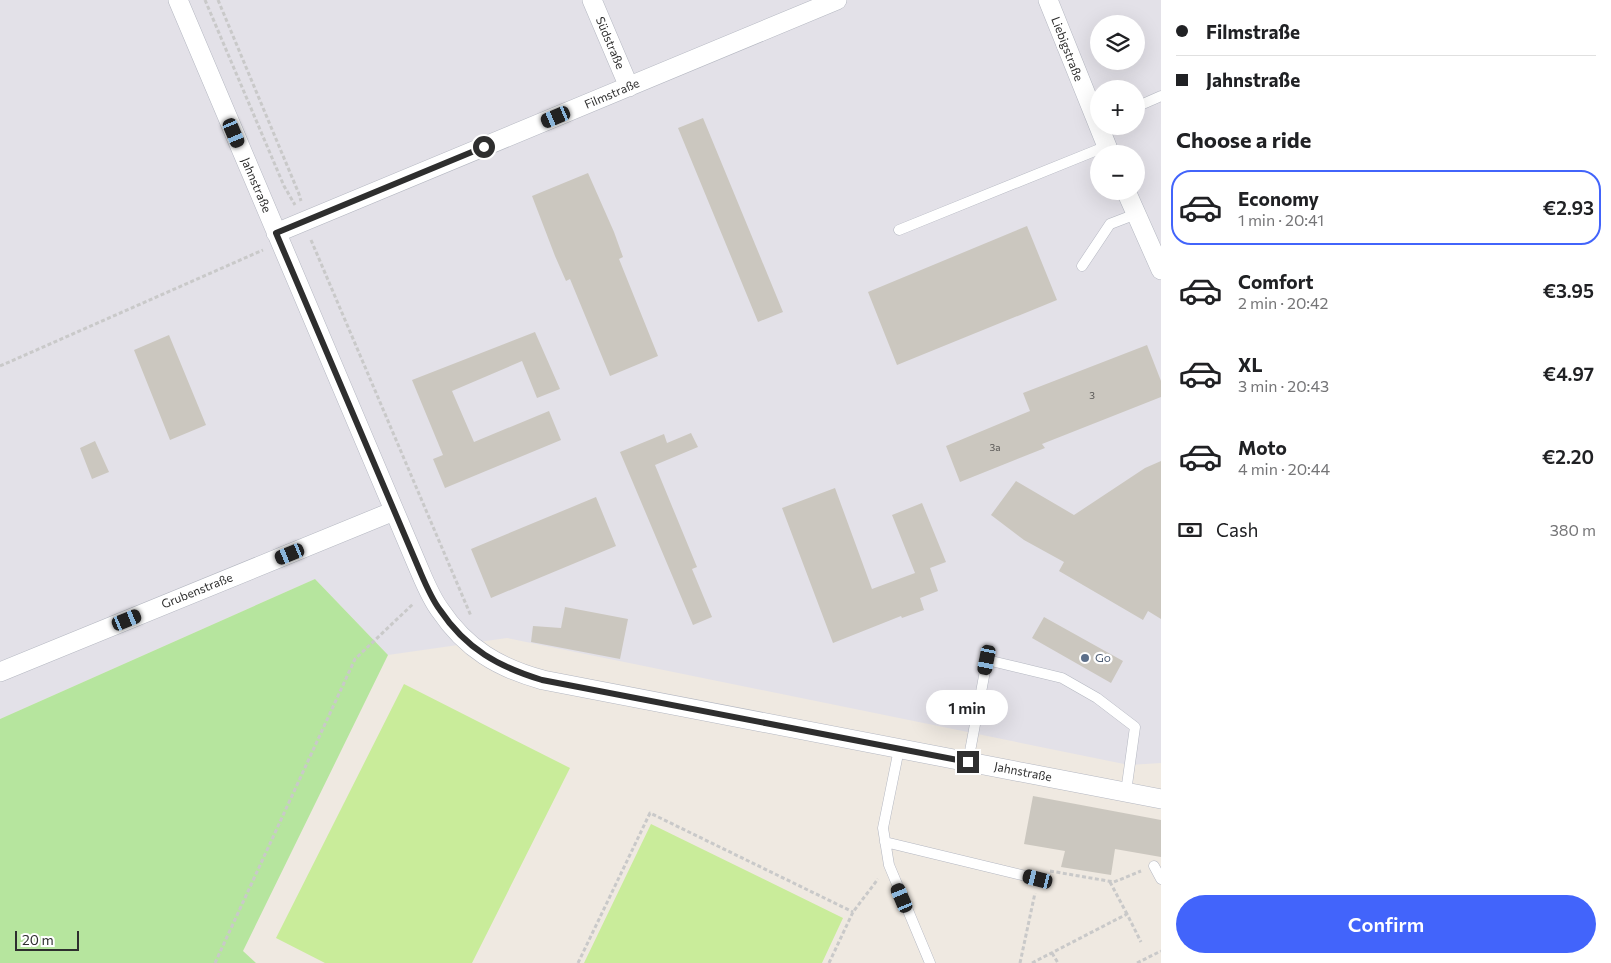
<!DOCTYPE html>
<meta charset="utf-8">
<style>
:root{--surface:#fff;--page:#f2f2f2;--text:#202124;--muted:#757577;--line:#e0e0e0;--accent:#4264fb}
body{margin:0;font-family:Commissioner,sans-serif;background:var(--page);color:var(--text);height:100vh;display:flex;flex-direction:column;font-size:19px;white-space:nowrap}
*{box-sizing:border-box;margin:0}
p{font-size:16px;color:var(--muted)}
.icon{flex:none;width:28px;height:28px;fill:none;stroke:currentColor;stroke-width:2;stroke-linecap:round;stroke-linejoin:round}
.map{position:relative;flex:1;overflow:hidden}
.side{display:flex;flex-direction:column;background:var(--surface);width:450px}
.side>*{flex:none}
.hud{display:grid;align-content:center;height:110px;padding:0 15px;background:var(--surface)}
.controls{position:absolute;left:1090px;top:15px;display:grid;gap:10px}
.controls a{display:grid;place-items:center;width:55px;height:55px;border-radius:50%;background:var(--surface);box-shadow:0 5px 20px #0002;font-size:25px}
.scale{position:absolute;left:15px;bottom:12px;width:64px;box-sizing:border-box;padding-left:5px;border:2px solid #2e2e2e;border-top:0;font-size:14px;line-height:18px;white-space:nowrap;color:#2e2e2e;-webkit-text-stroke:4px #fff;paint-order:stroke}
.end{position:absolute;width:22px;height:22px;margin:-11px;border:6px solid #2e2e2e;background:#fff;box-shadow:0 0 0 2px #fff}
.from{border-radius:50%}
.bubble{position:absolute;height:35px;border-radius:18px;background:var(--surface);box-shadow:0 5px 20px #0002;font-size:16px;font-weight:600;line-height:35px;text-align:center}
.car{position:absolute;width:15px;height:30px;margin:-15px -8px;border-radius:6px;box-shadow:0 0 4px 1px #0007;background:linear-gradient(#222 24%,#8ab4d8 0 40%,#222 0 76%,#8ab4d8 0 86%,#222 0)}
.hud b{display:flex;align-items:center;gap:18px;height:48px;font-size:19px}
.hud b+b{border-top:1px solid var(--line)}
.hud i{width:12px;height:12px;background:var(--text)}
ul{padding:0;list-style:none}
li{display:flex;align-items:center;gap:15px;height:75px;margin:0 10px 8px;padding:0 5px;border:2px solid transparent;border-radius:20px}
li div{flex:1}
li b{display:block;font-size:19px}
li em{font-style:normal;font-weight:600}
li.selected{border-color:var(--accent)}
li>.icon{width:45px;height:45px;stroke-width:1.5}
h2{padding:0 15px;font-size:22px;line-height:60px}
.pay{display:flex;align-items:center;gap:12px;height:55px;padding:0 15px;font-size:19px}
.pay p{margin-inline-start:auto}
.primary-button{display:flex;gap:10px;margin-top:auto;padding:10px 15px}
.primary-button a{flex:1;height:58px;border-radius:30px;background:var(--accent);color:#fff;font-size:20px;font-weight:600;line-height:58px;text-align:center}
main{display:flex;flex:1;min-height:0}
.map>svg:first-child{display:block}
.industrial{fill:#e3e1e8;fill-rule:evenodd}
.green{fill:#b6e59e}
.pitch{fill:#c9ec9a}
.building{fill:#cbc7bf}
.lines{fill:none;stroke-linecap:round;stroke-linejoin:round}
.service-casing{stroke:#b4b7c1;stroke-width:11}
.minor-casing{stroke:#b4b7c1;stroke-width:20}
.path{stroke:#c9c9c9;stroke-width:3;stroke-dasharray:4 2.5;stroke-linecap:butt}
.service{stroke:#fff;stroke-width:10}
.minor{stroke:#fff;stroke-width:19}
.route{stroke:#2e2e2e;stroke-width:6}
.service-dot{fill:#5c6f8a;stroke:#fff;stroke-width:2}
.labels{text-anchor:middle;stroke-width:4.5;stroke-linejoin:round;paint-order:stroke}
.number-label{font-size:10px;fill:#555452}
.street-label{font-size:12px;fill:#2e2e2e;stroke:#fff}
.service-label{font-size:12px;fill:#4e5e75;stroke:#fff;text-anchor:start}
</style>
<main>
<div class="map">
<svg width="1161" height="963" viewBox="0 0 1161 963">
<rect width="100%" height="100%" fill="#efe9e1"/>
<path class="industrial" d="M 0,0 L 1161,0 L 1161,763 L 1129,765 L 507,638 L 388,655 L 315,579 L 0,719 ZM 1099,24 L 1136,24 L 1136,61 L 1099,61 ZM 1099,89 L 1136,89 L 1136,126 L 1099,126 ZM 1099,154 L 1136,154 L 1136,191 L 1099,191 Z"/>
<path class="green" d="M 315,579 L 388,655 L 243,951 L 256,963 L 0,963 L 0,719 Z"/>
<path class="pitch" d="M 404,684 L 570,768 L 472,963 L 325,963 L 276,938 Z
M 651,824 L 843,918 L 822,963 L 584,963 Z"/>
<path class="building" d="M 703,118 L 783,312 L 758,322 L 678,128 Z
M 588,173 L 614,232 L 623,257 L 619,259 L 658,356 L 610,376 L 570,279 L 566,281 L 555,256 L 532,196 Z
M 1027,226 L 1057,300 L 897,365 L 868,292 Z
M 535,332 L 560,389 L 537,398 L 522,361 L 452,391 L 474,442 L 549,411 L 561,440 L 445,488 L 433,459 L 443,455 L 412,380 Z
M 169,335 L 206,425 L 170,440 L 134,350 Z
M 1147,345 L 1161,381 L 1161,397 L 1042,444 L 1045,448 L 960,482 L 946,446 L 1030,411 L 1023,393 Z
M 691,433 L 698,447 L 655,465 L 697,567 L 692,569 L 712,617 L 693,625 L 620,452 L 664,434 L 667,443 Z
M 95,441 L 109,472 L 92,479 L 80,448 Z
M 1161,461 L 1161,619 L 1148,611 L 1143,620 L 1059,571 L 1064,562 L 1024,540 L 991,515 L 1016,481 L 1074,515 L 1145,468 Z
M 835,488 L 872,589 L 915,573 L 892,515 L 922,503 L 946,562 L 930,568 L 938,591 L 920,598 L 924,610 L 902,618 L 901,616 L 833,643 L 782,508 Z
M 596,497 L 616,546 L 491,598 L 471,549 Z
M 565,607 L 628,619 L 620,659 L 531,642 L 533,626 L 561,628 Z
M 1044,617 L 1123,661 L 1111,683 L 1032,638 Z
M 1033,796 L 1161,820 L 1161,857 L 1115,849 L 1111,875 L 1061,867 L 1065,851 L 1024,844 Z"/>
<g class="lines">
<defs>
<path id="service" d="M 1136,107 L 1161,96
M 899,230 L 1107,146
M 1082,266 L 1110,224 L 1136,214
M 899,749 L 883,828 L 889,865 L 930,963
M 968,762 L 987,660 L 1062,678 L 1097,698 L 1135,727 L 1126,792
M 885,842 L 1038,879
M 1154,866 L 1161,879"/>
<path id="minor" d="M 178,0 L 419,569 C 425,583 431,598 440,610 C 466,649 499,668 543,680 L 1161,799
M 592,0 L 629,87
M 1048,0 L 1110,154
M 1126,191 L 1161,270
M 276,233 L 837,0
M 0,672 L 394,511"/>
</defs>
<use href="#service" class="service-casing"/>
<use href="#minor" class="minor-casing"/>
<path class="path" d="M 205,0 L 284,186 L 295,205
M 218,0 L 299,194 L 301,201
M 311,240 L 471,616
M 0,366 L 263,250
M 1050,871 L 1114,882 L 1141,871
M 1110,882 L 1127,914
M 1052,953 L 1058,963
M 215,963 L 355,659 L 413,604
M 578,963 L 650,813 L 853,912
M 829,963 L 853,912 L 878,879
M 1020,963 L 1035,893
M 1032,963 L 1127,914 L 1141,942
M 1137,963 L 1161,951"/>
<use href="#service" class="service"/>
<use href="#minor" class="minor"/>
</g>
<g class="lines">
<path class="route" d="M 484,147 L 276,233 L 419,569 C 425,583 431,598 440,610 C 466,649 499,667 542,680 L 968,762"/>
</g>
<circle class="service-dot" cx="1085" cy="658" r="5"/>
<g class="labels">
<g class="number-label">
<text x="1092" y="399">3</text>
<text x="995" y="451">3a</text>
</g>
<g class="street-label">
<text transform="translate(610 43) rotate(67)" y="4">Südstraße</text>
<text transform="translate(1067 49) rotate(69)" y="4">Liebigstraße</text>
<text transform="translate(612 94) rotate(-23)" y="4">Filmstraße</text>
<text transform="translate(256 185) rotate(67)" y="4">Jahnstraße</text>
<text transform="translate(197 591) rotate(-22)" y="4">Grubenstraße</text>
<text transform="translate(1023 772) rotate(11)" y="4">Jahnstraße</text>
</g>
<g class="service-label">
<text x="1095" y="662">Go</text>
</g>
</g>
</svg>
<div class="controls">
<a><svg class="icon" aria-label="layers" viewBox="0 0 24 24"><path d="M12 4l9 5-9 5-9-5zM3 14l9 5 9-5"/></svg></a>
<a>+</a>
<a>−</a>
</div>
<div class="scale">20 m</div>
<i class="end from" style="left:484px;top:147px"></i>
<i class="end" style="left:968px;top:762px"></i>
<div class="bubble" style="left:926px;top:690px;width:82px">1 min</div>
<i class="car" style="left:556px;top:117px;rotate:247deg"></i>
<i class="car" style="left:234px;top:133px;rotate:157deg"></i>
<i class="car" style="left:290px;top:554px;rotate:248deg"></i>
<i class="car" style="left:127px;top:620px;rotate:68deg"></i>
<i class="car" style="left:987px;top:660px;rotate:191deg"></i>
<i class="car" style="left:1038px;top:879px;rotate:284deg"></i>
<i class="car" style="left:902px;top:898px;rotate:337deg"></i>
</div>
<section class="side">
<div class="hud">
<b><i class="from"></i>Filmstraße</b>
<b><i></i>Jahnstraße</b>
</div>
<h2>Choose a ride</h2>
<ul>
<li class="selected"><svg class="icon" aria-label="car" viewBox="0 0 24 24"><path d="M5 17H2v-5l4-1 3-4h7l3 4 3 1v5h-3M9 17h6M6 11h13"/><circle cx="7" cy="17" r="2"/><circle cx="17" cy="17" r="2"/></svg><div><b>Economy</b><p>1 min · 20:41</p></div><em>€2.93</em></li>
<li><svg class="icon" aria-label="car" viewBox="0 0 24 24"><path d="M5 17H2v-5l4-1 3-4h7l3 4 3 1v5h-3M9 17h6M6 11h13"/><circle cx="7" cy="17" r="2"/><circle cx="17" cy="17" r="2"/></svg><div><b>Comfort</b><p>2 min · 20:42</p></div><em>€3.95</em></li>
<li><svg class="icon" aria-label="car" viewBox="0 0 24 24"><path d="M5 17H2v-5l4-1 3-4h7l3 4 3 1v5h-3M9 17h6M6 11h13"/><circle cx="7" cy="17" r="2"/><circle cx="17" cy="17" r="2"/></svg><div><b>XL</b><p>3 min · 20:43</p></div><em>€4.97</em></li>
<li><svg class="icon" aria-label="car" viewBox="0 0 24 24"><path d="M5 17H2v-5l4-1 3-4h7l3 4 3 1v5h-3M9 17h6M6 11h13"/><circle cx="7" cy="17" r="2"/><circle cx="17" cy="17" r="2"/></svg><div><b>Moto</b><p>4 min · 20:44</p></div><em>€2.20</em></li>
</ul>
<div class="pay"><svg class="icon" aria-label="cash" viewBox="0 0 24 24"><path d="M3 7h18v10H3z"/><circle cx="12" cy="12" r="2"/></svg>Cash<p>380 m</p></div>
<div class="primary-button"><a>Confirm</a></div>
</section>
</main>
